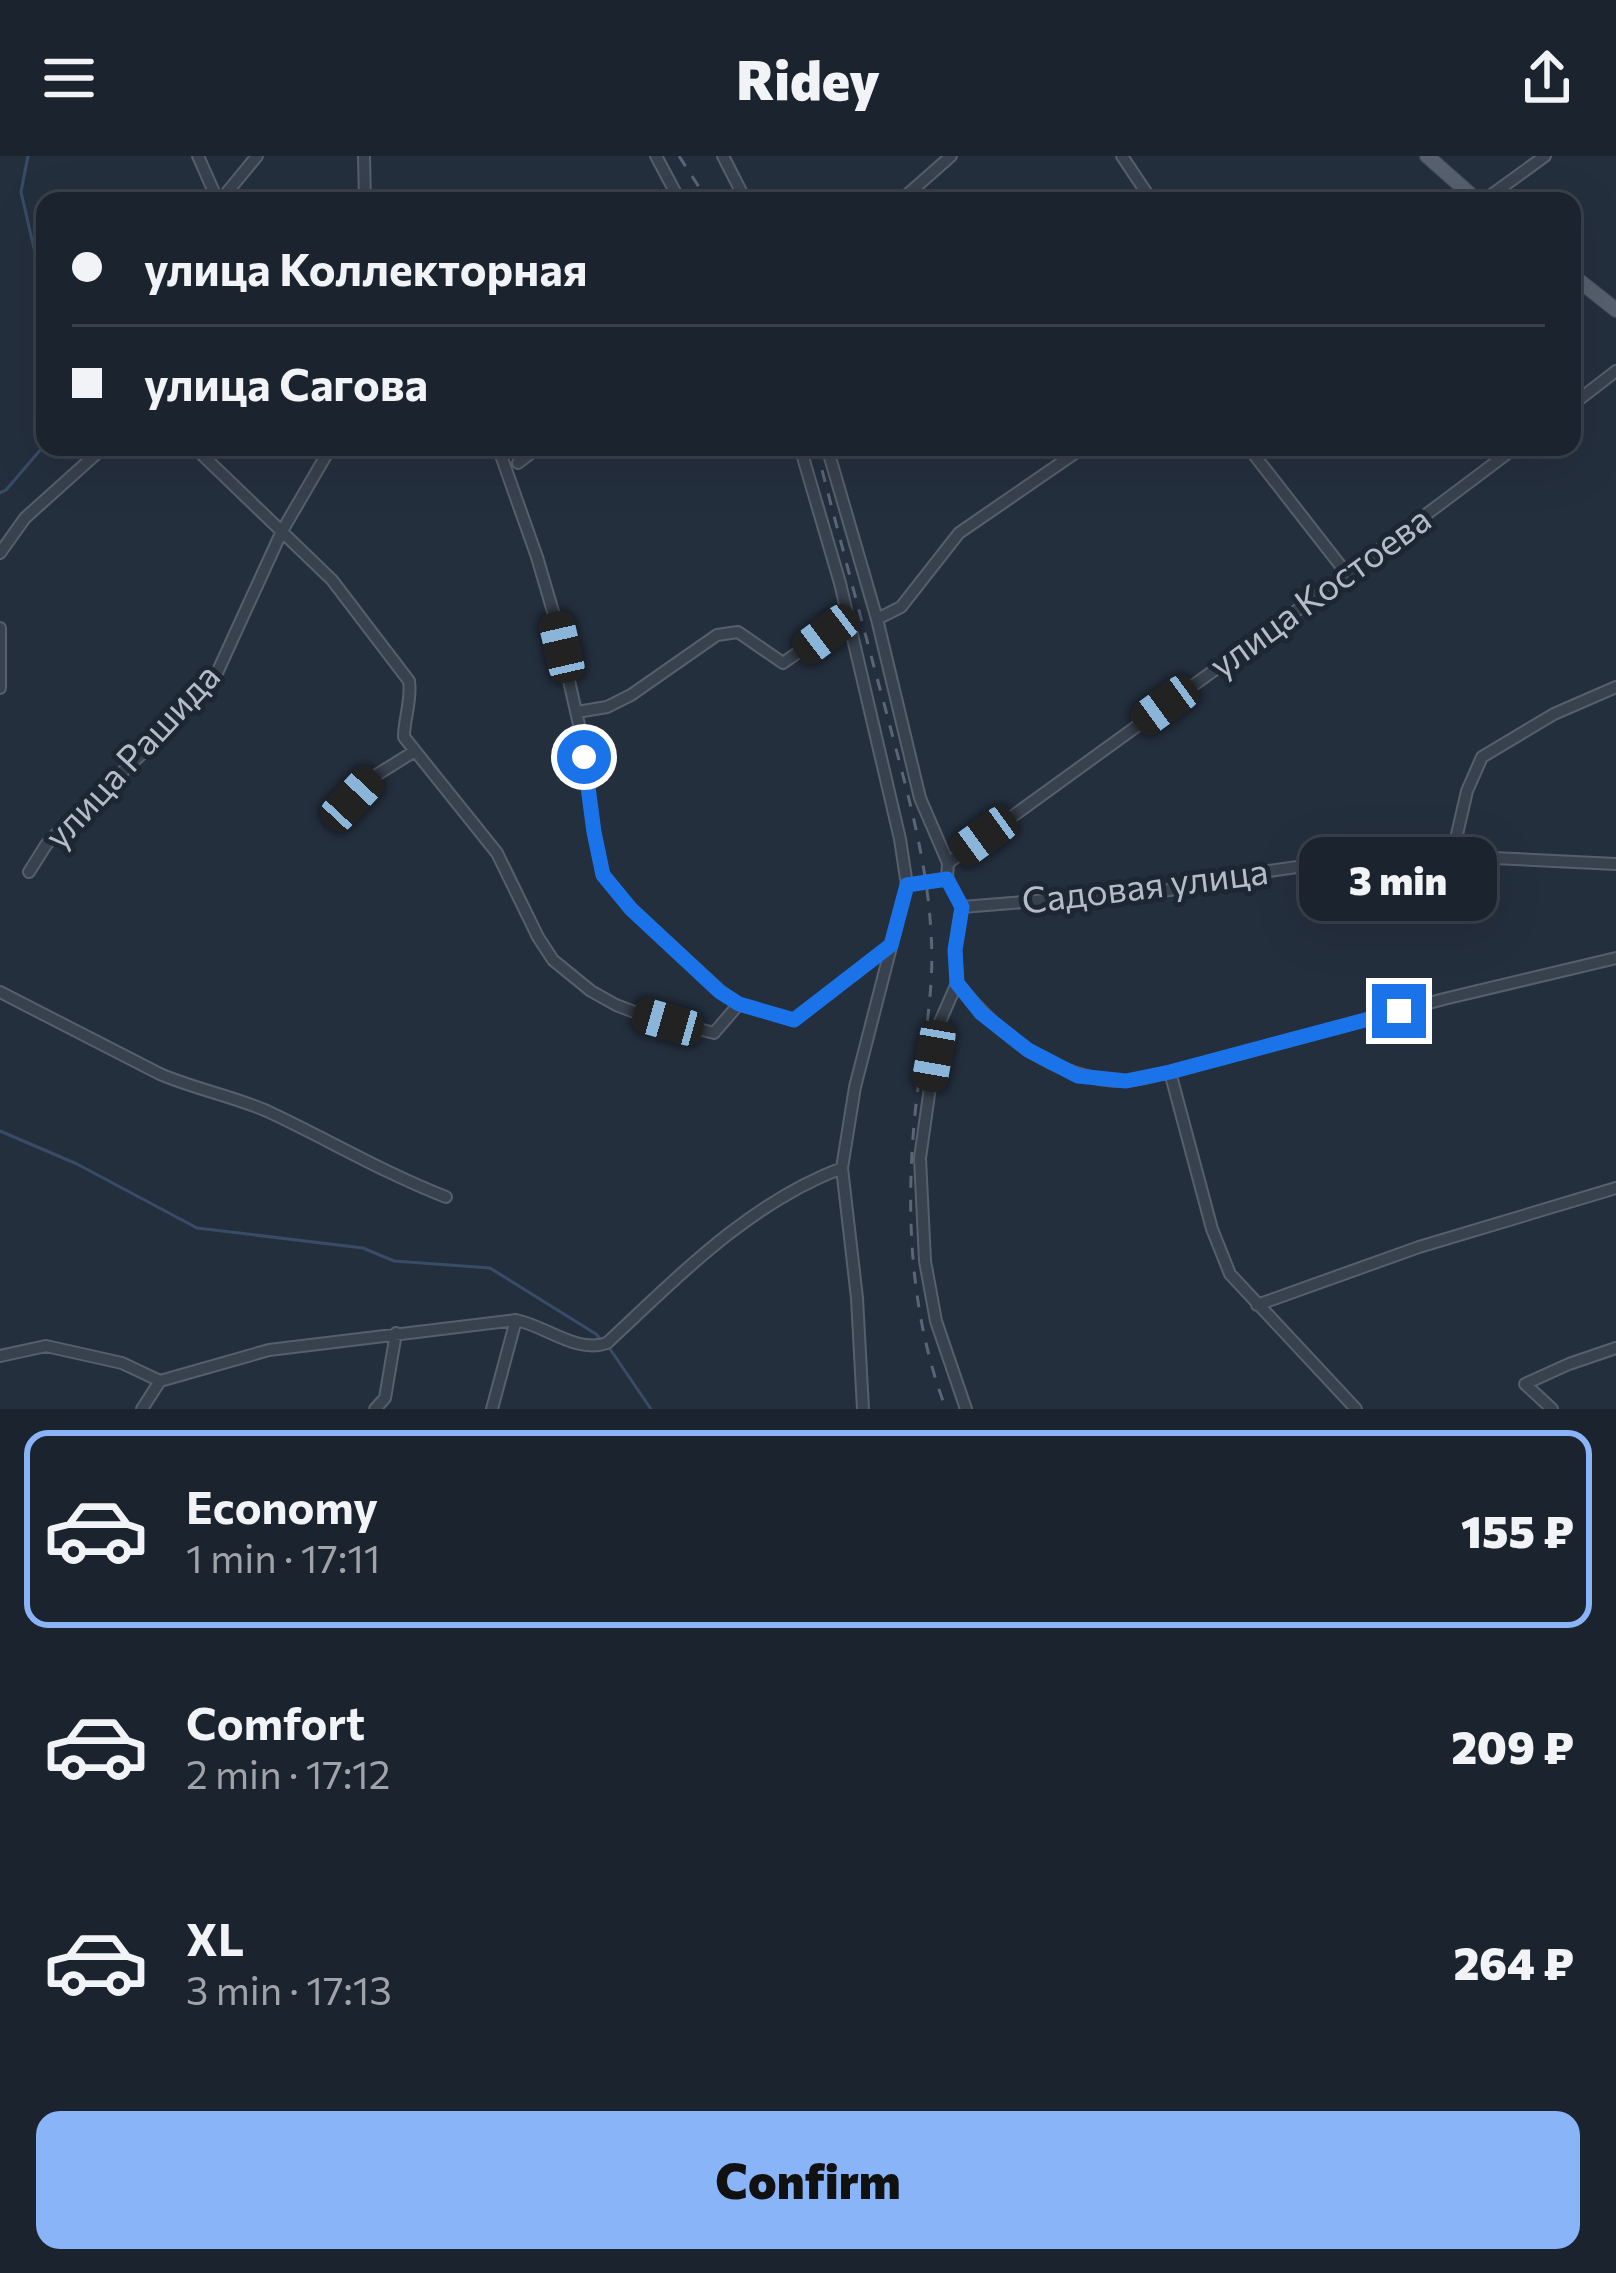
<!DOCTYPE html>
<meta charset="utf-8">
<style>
:root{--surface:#1b232e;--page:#282f3a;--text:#f1f3f6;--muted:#a0a4aa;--line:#39404a;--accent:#8ab4f8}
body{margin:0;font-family:Commissioner,sans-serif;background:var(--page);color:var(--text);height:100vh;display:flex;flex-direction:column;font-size:45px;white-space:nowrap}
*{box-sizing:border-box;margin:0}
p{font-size:39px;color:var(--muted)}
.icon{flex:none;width:66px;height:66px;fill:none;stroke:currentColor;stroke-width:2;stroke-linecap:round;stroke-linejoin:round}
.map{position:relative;height:1253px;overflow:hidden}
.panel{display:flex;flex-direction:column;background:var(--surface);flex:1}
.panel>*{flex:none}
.guide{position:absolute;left:36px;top:36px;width:1545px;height:264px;border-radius:24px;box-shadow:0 12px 48px #0002,0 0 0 3px var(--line);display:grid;align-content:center;height:264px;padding:0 36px;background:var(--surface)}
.end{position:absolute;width:54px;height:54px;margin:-27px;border:15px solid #1a73e8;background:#fff;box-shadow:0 0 0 6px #fff}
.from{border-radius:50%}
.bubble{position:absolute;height:84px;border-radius:24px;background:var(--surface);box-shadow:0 12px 48px #0002,0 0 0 3px var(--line);font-size:39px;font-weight:800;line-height:84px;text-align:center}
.car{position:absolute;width:36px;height:72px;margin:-36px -18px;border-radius:15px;box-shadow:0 0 9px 3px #0007;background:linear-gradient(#222 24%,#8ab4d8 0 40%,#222 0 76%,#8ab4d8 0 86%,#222 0)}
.guide b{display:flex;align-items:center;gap:42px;height:114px;font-size:45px}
.guide b+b{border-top:3px solid var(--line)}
.guide i{width:30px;height:30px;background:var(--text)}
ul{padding:21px 0 0;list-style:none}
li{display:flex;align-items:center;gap:36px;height:198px;margin:0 24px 18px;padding:0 12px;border:6px solid transparent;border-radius:24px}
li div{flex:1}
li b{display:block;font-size:45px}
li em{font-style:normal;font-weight:800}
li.on{border-color:var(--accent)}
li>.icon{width:108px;height:108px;stroke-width:1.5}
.button{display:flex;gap:24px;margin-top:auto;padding:24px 36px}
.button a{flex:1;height:138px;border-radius:24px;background:var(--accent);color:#111;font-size:48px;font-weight:800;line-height:138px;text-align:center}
header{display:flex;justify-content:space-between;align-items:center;height:156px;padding:0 36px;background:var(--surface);font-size:54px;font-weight:800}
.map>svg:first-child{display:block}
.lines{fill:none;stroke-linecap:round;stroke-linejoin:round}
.stream{stroke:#394c67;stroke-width:3}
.minor-casing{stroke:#565f6c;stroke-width:14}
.major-casing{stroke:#414a57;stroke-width:16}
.minor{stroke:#38414e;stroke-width:10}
.major{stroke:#56606e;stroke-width:14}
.rail{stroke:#5a6575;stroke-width:3;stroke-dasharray:12 12;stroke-linecap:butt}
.route{stroke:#1a73e8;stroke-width:15}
.labels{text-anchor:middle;stroke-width:10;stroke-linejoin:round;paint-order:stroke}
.street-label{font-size:36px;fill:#b4bcc9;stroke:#1d2633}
</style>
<header><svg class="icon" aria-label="menu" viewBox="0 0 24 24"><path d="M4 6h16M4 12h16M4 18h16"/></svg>Ridey<svg class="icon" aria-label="share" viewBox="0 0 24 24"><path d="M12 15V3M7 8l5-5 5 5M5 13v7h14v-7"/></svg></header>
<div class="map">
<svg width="1616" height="1253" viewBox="0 0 1616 1253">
<rect width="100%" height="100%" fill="#242f3e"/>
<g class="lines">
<path class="stream" d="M 28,0 L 21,36 L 45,140
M 0,337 L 6,334 L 42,292 L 45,280
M 0,975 L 77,1008 L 197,1072 L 363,1092 L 394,1105 L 490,1112 L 596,1178 L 603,1186
M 610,1193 L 651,1253"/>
<defs>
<path id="minor" d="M 198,0 L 218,45
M 364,0 L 365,45
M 656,0 L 680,45
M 723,0 L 746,45
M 1122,0 L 1152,45
M 220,45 L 257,0
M 900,45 L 951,0
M 1483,45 L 1545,0
M 1572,249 L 1616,215
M 194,291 L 332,424 L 409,525 C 412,544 404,562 404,581 L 497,697 L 538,781 L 553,804 L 591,835 L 616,849 L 637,857 L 714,877 L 739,848
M 498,291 L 537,401 L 554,459 L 580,573 L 594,676 L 603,719 L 631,753 L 720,835 L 739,848 L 794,864 L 891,789
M 800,291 L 840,427 L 900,683 L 907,729 L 855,931 L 842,1012 L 857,1142 L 863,1253
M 827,291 L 877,463 L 920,642 L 948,707 L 947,723 L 962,751 L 955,793 L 957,827 L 939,868 L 920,1002 L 925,1105 L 936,1165 L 966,1253
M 1248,291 L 1347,418
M 518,307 L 539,291
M 0,397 L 25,362 L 104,291
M 877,463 L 901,451 L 959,377 L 1084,291
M 0,472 L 0,532
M 577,556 L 607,551 L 631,539 L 717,479 L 738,476 L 783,507 L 847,462
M 334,662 L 370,623 L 415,595
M 1452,700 L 1467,635 L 1482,601 L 1554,558 L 1616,531
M 948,707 L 1347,418 L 1516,291
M 29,716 L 46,689 L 61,673 L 175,567 L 217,517 L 282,375 L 331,291
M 907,729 L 947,723
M 962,751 L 1171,734 L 1226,721 L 1340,705 L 1452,700 L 1616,708
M 957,827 C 998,878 1055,924 1123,925 C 1138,925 1155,919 1170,916 L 1444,843 L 1616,802
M 0,836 L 160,918 C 195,933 232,940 267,955 C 327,983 384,1017 446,1041
M 1170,916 L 1212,1073 L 1230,1118 L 1356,1253
M 1257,1149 L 1419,1091 L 1616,1032
M 0,1200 L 46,1190 L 122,1207 L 160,1225 L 269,1194 L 516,1164 C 546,1170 577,1198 607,1187 C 679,1120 749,1047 842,1012
M 142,1253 L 160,1225
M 375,1253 L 385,1242 L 396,1177
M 492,1253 L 516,1164
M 1552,1253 L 1525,1228 L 1569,1208 L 1616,1192"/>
<path id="major" d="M 1427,0 L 1478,45
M 1572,119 L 1616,154"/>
</defs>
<use href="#minor" class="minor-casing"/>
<use href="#major" class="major-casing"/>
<use href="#minor" class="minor"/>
<use href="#major" class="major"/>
<path class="rail" d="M 679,0 L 708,45
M 816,291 C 839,379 862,467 886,555 C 905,628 927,701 931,777 C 935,836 923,890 916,948 C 905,1051 909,1156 946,1253"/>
</g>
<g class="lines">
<path class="route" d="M 584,601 L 594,676 L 603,719 L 631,753 L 720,836 L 739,848 L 794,864 L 891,789 L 907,729 L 947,723 L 962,751 L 955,794 L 957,827 L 981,857 L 1028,894 L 1078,920 L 1126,925 L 1170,916 L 1399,855"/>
</g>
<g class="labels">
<g class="street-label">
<text transform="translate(1320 436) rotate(-36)" y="13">улица Костоева</text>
<text transform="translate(132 600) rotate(-47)" y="13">улица Рашида</text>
<text transform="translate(1145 730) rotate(-7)" y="13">Садовая улица</text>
</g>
</g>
</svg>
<i class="end from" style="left:584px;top:601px"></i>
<i class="end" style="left:1399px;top:855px"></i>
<div class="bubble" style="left:1299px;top:681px;width:198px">3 min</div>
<i class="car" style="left:826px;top:478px;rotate:233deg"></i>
<i class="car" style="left:562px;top:491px;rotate:347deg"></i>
<i class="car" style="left:1165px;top:549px;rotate:234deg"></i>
<i class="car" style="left:352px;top:643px;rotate:43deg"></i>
<i class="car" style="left:984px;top:680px;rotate:234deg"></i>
<i class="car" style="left:668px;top:866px;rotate:286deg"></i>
<i class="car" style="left:934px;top:900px;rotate:190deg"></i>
<div class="guide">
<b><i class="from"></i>улица Коллекторная</b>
<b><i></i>улица Сагова</b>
</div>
</div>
<section class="panel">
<ul>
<li class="on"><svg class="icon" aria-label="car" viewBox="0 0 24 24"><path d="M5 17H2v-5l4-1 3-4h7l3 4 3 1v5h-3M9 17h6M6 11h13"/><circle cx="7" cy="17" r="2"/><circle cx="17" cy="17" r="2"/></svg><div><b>Economy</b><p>1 min · 17:11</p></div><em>155 ₽</em></li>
<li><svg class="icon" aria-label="car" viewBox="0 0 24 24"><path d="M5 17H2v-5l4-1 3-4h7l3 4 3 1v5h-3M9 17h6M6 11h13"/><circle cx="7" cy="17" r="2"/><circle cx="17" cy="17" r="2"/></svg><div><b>Comfort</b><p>2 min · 17:12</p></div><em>209 ₽</em></li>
<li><svg class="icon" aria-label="car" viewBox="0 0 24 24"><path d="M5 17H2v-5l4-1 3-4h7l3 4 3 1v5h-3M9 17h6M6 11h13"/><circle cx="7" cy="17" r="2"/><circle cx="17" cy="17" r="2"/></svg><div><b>XL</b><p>3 min · 17:13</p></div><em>264 ₽</em></li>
</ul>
<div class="button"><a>Confirm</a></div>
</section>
